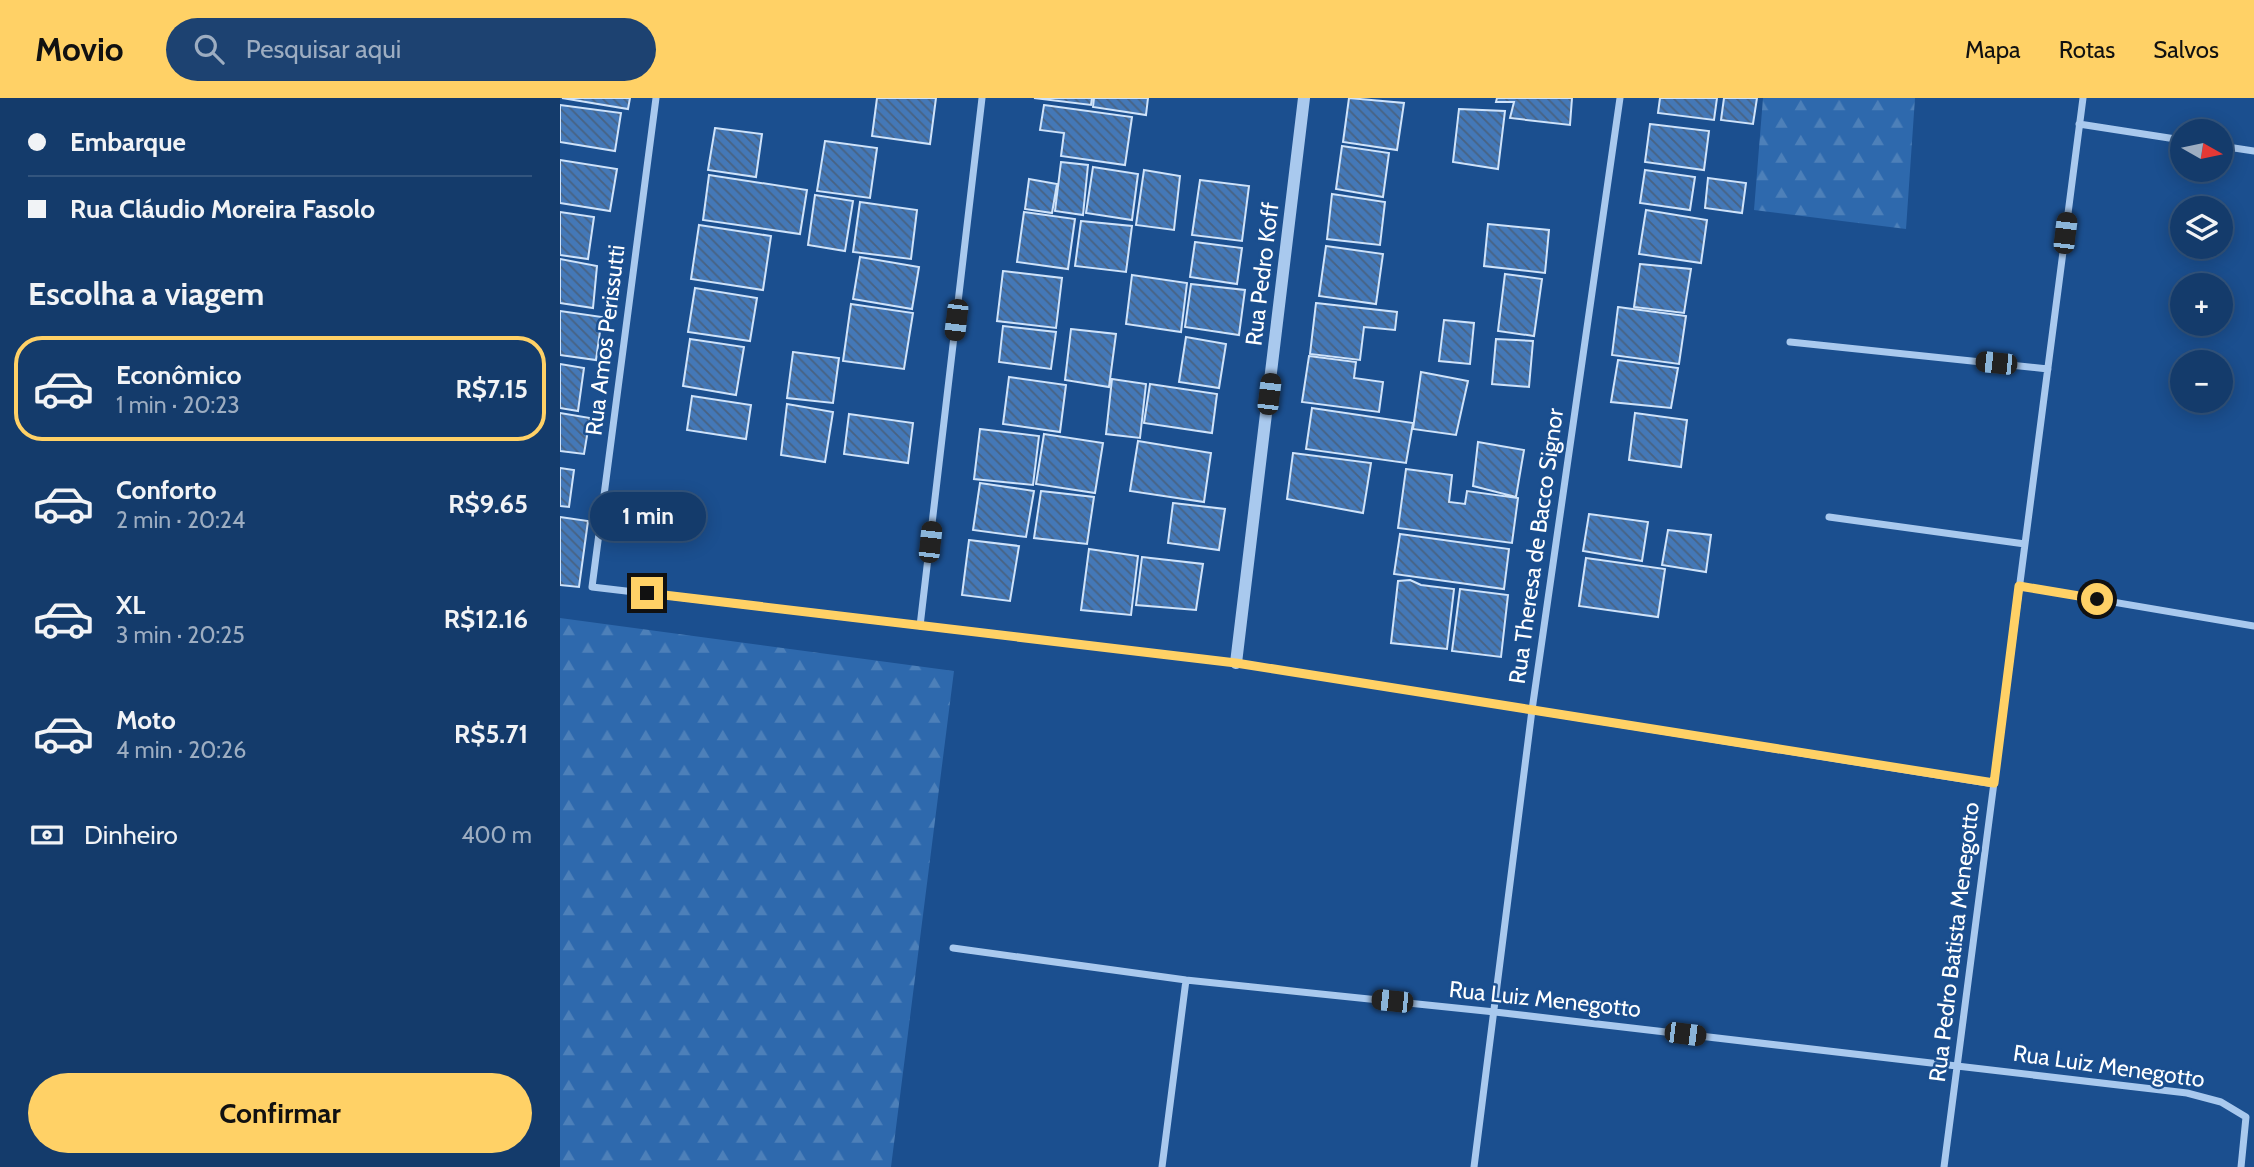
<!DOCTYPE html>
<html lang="pt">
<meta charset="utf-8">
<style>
:root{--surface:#143b6b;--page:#1d4271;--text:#f1f3f6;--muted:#9dadc1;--line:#33557e;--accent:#ffd166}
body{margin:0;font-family:Cabin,sans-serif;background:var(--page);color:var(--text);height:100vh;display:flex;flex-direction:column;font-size:26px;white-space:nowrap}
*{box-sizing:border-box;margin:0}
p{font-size:23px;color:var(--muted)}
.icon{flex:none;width:38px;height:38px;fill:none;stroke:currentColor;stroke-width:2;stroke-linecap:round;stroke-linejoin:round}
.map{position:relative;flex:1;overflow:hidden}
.details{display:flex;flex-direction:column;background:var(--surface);width:560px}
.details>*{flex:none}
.banner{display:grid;align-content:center;height:154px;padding:0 28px;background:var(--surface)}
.needle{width:46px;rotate:99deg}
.fabs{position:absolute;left:1610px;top:21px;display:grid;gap:14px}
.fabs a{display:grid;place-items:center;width:63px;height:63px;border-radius:50%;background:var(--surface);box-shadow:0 4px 18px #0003,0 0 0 2px var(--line);font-size:35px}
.end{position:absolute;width:32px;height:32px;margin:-16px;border:9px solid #ffd166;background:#111;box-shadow:0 0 0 4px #111}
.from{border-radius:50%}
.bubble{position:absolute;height:49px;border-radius:24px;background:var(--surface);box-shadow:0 4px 18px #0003,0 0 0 2px var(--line);font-size:23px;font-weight:800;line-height:49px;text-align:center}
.car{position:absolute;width:21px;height:42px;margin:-21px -10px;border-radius:9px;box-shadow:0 0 5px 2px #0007;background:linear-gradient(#222 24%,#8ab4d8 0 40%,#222 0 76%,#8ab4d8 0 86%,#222 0)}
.banner b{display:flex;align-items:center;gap:24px;height:66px;font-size:26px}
.banner b+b{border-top:2px solid var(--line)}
.banner i{width:18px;height:18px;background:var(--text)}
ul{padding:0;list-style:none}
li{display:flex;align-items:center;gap:21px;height:105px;margin:0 14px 10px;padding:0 14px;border:4px solid transparent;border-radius:28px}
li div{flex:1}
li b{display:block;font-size:26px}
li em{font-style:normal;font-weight:800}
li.active{border-color:var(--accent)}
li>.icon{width:63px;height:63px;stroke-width:1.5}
h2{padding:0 28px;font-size:32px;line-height:84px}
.pay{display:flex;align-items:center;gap:18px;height:77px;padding:0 28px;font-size:26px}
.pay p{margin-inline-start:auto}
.primary-button{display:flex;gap:14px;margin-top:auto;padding:14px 28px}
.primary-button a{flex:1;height:80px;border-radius:42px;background:var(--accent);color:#111;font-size:28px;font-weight:800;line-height:80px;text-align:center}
header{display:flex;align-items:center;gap:42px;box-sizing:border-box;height:98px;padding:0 35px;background:var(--accent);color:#111}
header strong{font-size:33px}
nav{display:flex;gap:38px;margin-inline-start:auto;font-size:24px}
.search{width:490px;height:63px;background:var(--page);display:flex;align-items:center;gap:18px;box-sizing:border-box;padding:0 24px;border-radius:38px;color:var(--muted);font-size:26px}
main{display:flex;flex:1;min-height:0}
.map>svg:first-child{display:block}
.forest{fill:url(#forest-firs)}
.building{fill:url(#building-back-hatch);stroke:#cfe3fa;stroke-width:2}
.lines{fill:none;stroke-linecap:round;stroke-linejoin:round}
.minor{stroke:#a9c9ee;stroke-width:7}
.tertiary{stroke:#a9c9ee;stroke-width:12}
.route{stroke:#ffd166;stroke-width:9}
.labels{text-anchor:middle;stroke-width:5;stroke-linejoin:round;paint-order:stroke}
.street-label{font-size:23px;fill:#fff;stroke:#1b4f8f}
</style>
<header>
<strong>Movio</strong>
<div class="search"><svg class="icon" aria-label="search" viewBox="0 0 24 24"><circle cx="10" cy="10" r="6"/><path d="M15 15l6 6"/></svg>Pesquisar aqui</div>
<nav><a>Mapa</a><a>Rotas</a><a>Salvos</a></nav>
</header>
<main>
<section class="details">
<div class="banner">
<b><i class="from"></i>Embarque</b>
<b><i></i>Rua Cláudio Moreira Fasolo</b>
</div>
<h2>Escolha a viagem</h2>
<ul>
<li class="active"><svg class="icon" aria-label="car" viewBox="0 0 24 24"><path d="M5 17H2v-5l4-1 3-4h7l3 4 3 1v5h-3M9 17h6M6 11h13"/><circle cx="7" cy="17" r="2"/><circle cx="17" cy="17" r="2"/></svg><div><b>Econômico</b><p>1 min · 20:23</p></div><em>R$7.15</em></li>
<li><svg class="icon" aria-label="car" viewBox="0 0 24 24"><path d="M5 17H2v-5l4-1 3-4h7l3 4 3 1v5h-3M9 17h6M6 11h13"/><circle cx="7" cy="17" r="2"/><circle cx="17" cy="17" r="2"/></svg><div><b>Conforto</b><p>2 min · 20:24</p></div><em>R$9.65</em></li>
<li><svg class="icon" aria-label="car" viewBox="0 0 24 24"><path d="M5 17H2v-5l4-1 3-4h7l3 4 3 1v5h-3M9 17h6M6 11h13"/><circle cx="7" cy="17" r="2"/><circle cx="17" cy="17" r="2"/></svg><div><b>XL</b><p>3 min · 20:25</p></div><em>R$12.16</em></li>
<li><svg class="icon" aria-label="car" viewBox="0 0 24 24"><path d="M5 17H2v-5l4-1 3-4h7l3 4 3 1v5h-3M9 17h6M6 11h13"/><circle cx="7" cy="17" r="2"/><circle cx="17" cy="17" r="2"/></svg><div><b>Moto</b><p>4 min · 20:26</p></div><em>R$5.71</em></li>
</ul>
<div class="pay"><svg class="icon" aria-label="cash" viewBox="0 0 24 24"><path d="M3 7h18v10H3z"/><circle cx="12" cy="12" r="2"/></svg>Dinheiro<p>400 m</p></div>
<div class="primary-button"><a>Confirmar</a></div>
</section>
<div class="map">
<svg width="1694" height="1069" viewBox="0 0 1694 1069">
<defs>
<pattern id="forest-firs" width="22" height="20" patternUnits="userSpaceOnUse" patternTransform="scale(1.75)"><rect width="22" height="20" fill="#2e69ad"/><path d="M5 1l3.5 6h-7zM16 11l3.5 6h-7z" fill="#4d80b9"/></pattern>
<pattern id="building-back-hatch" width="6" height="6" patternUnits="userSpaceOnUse" patternTransform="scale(1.75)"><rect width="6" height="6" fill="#4478b7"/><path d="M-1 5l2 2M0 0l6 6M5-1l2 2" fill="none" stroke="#486282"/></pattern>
</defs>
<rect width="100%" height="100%" fill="#1b4f8f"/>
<path class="forest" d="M 1203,0 L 1355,0 L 1346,131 L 1194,112 Z
M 0,520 L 394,573 L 331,1069 L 0,1069 Z"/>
<path class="building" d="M 2,0 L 70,0 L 68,11 Z
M 317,0 L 376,0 L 370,46 L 312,38 Z
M 474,0 L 532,0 L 531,7 Z
M 534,0 L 588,0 L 586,17 L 533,9 Z
M 789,0 L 844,5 L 837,52 L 783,44 Z
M 937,0 L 1012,0 L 1010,27 L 950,20 L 954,4 L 936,4 Z
M 1100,0 L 1157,0 L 1154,22 L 1098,15 Z
M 1164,0 L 1197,0 L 1193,26 L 1161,22 Z
M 0,7 L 61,15 L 55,53 L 0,44 Z
M 484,7 L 572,19 L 565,67 L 501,58 L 504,35 L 480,32 Z
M 899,11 L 945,13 L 938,71 L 893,64 Z
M 1090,26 L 1149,33 L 1144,72 L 1085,64 Z
M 155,30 L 202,36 L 196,79 L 148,72 Z
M 265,43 L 317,50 L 310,100 L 257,93 Z
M 782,48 L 829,55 L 823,99 L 776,91 Z
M 0,62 L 57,71 L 50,113 L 0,105 Z
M 501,64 L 528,67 L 523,117 L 495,113 Z
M 533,69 L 578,76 L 572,122 L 526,115 Z
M 584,72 L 620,78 L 614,132 L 576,127 Z
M 1085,72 L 1135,79 L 1130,112 L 1080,105 Z
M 149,77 L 247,92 L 240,136 L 143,122 Z
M 1148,80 L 1186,85 L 1182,115 L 1145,110 Z
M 469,81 L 497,86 L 492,115 L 465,111 Z
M 640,82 L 689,88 L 682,143 L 632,137 Z
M 772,96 L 825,104 L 820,147 L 767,141 Z
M 255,97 L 293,103 L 285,153 L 248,147 Z
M 300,104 L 357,112 L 351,161 L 293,154 Z
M 1086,112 L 1147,122 L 1141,165 L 1079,156 Z
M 0,114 L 34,119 L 28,161 L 0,157 Z
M 464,114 L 515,121 L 508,171 L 457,164 Z
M 521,123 L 572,128 L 566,174 L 515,168 Z
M 928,126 L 989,132 L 985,175 L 924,168 Z
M 139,127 L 211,138 L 203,192 L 131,181 Z
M 635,144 L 682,150 L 677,186 L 630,179 Z
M 766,148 L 823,156 L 816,206 L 759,198 Z
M 300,159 L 359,169 L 352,211 L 293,201 Z
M 0,161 L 37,168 L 33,210 L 0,205 Z
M 1080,166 L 1131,171 L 1124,215 L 1074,209 Z
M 443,173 L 502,180 L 496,230 L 437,223 Z
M 945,176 L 982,181 L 974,238 L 938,233 Z
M 572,177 L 627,185 L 621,234 L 566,226 Z
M 631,186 L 685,192 L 679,237 L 625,229 Z
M 135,190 L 197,200 L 190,243 L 128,234 Z
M 756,205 L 837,214 L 835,232 L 804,229 L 800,262 L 750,256 Z
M 291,206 L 353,215 L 344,271 L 283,263 Z
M 1058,209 L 1126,218 L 1119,266 L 1052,257 Z
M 0,213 L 42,219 L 36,262 L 0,257 Z
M 884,222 L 914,225 L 910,266 L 879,263 Z
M 443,228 L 496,234 L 491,271 L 439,264 Z
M 511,231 L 556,236 L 549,289 L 505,282 Z
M 626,239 L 666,246 L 659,290 L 619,284 Z
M 130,241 L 184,249 L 176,297 L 123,288 Z
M 936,241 L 973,243 L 969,289 L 932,286 Z
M 233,254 L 279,260 L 273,305 L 227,300 Z
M 749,258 L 796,264 L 794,280 L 823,284 L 819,314 L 742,304 Z
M 1058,262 L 1118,270 L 1111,310 L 1051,304 Z
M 0,266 L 24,270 L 18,313 L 0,310 Z
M 861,274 L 908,283 L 896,337 L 853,331 Z
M 449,279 L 506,287 L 500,334 L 443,326 Z
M 552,281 L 586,286 L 580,340 L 546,336 Z
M 590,286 L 657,296 L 652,335 L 584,325 Z
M 132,298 L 191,307 L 186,341 L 127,332 Z
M 227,306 L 273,314 L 265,364 L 221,357 Z
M 752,310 L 853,325 L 846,365 L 746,351 Z
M 0,315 L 30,320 L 24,356 L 0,353 Z
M 1075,315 L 1127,322 L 1121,369 L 1069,362 Z
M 289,316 L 353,325 L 348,365 L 284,356 Z
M 420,331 L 479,338 L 473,387 L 414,381 Z
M 484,336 L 543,345 L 535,395 L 476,386 Z
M 578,343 L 651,355 L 644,404 L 570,393 Z
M 918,344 L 964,352 L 956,399 L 913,388 Z
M 733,355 L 811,365 L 803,415 L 727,401 Z
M 0,370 L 14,372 L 9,409 L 0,408 Z
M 846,371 L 892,377 L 889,404 L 905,406 L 907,393 L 958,400 L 952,445 L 838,430 Z
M 420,385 L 474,393 L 466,439 L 413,432 Z
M 481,393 L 534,399 L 527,446 L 474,440 Z
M 613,405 L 665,411 L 659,452 L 608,445 Z
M 1029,416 L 1088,424 L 1082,463 L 1023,453 Z
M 0,419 L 28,423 L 19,489 L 0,487 Z
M 1108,432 L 1151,437 L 1146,474 L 1102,467 Z
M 840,436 L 949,451 L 944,491 L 834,476 Z
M 409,442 L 459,448 L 450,503 L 402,497 Z
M 529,451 L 578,458 L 571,517 L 521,512 Z
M 582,459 L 643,466 L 636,512 L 576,507 Z
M 1026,460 L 1105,471 L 1098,519 L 1019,508 Z
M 850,482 L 861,487 L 894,491 L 887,551 L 831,545 L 838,483 Z
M 900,491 L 948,497 L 941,559 L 892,553 Z"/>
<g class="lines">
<path class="minor" d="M 96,0 L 32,489 L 676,565 L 1434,686
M 1519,26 L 1622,42
M 1661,48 L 1694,53
M 1230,244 L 1488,271
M 1269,419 L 1465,446
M 1459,488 L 1694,528
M 360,528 L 422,0
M 393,850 L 626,882 L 935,914 L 1627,995 L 1661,1004 L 1686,1019 L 1681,1069
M 602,1069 L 626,882
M 914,1069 L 972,612 L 1060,0
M 1384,1069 L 1523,0"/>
<path class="tertiary" d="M 676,565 L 744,0"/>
</g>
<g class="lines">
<path class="route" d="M 87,495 L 676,565 L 1434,685 L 1459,488 L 1537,501"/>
</g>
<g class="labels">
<g class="street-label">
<text transform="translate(702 176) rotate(-83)" y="8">Rua Pedro Koff</text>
<text transform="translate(45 242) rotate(-83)" y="8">Rua Amos Perissutti</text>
<text transform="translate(976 448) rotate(-82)" y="8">Rua Theresa de Bacco Signor</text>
<text transform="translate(1394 844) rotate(-83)" y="8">Rua Pedro Batista Menegotto</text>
<text transform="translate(985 901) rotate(6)" y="8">Rua Luiz Menegotto</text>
<text transform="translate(1549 968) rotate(8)" y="8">Rua Luiz Menegotto</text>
</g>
</g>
</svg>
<div class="fabs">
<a><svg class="needle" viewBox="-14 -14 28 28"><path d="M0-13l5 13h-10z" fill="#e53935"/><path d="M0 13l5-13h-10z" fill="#9dadc1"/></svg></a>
<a><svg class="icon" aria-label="layers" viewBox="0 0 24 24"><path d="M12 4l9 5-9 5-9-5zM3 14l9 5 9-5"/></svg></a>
<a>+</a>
<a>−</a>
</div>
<i class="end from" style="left:1537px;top:501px"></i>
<i class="end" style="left:87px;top:495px"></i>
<div class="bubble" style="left:30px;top:394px;width:116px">1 min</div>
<i class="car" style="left:1505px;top:135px;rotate:7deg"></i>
<i class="car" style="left:396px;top:222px;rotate:187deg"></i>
<i class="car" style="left:1436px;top:265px;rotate:276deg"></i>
<i class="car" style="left:709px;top:296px;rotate:7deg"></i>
<i class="car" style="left:370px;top:444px;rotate:6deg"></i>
<i class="car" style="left:832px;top:903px;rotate:276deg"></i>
<i class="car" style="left:1125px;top:936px;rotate:97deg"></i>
</div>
</main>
